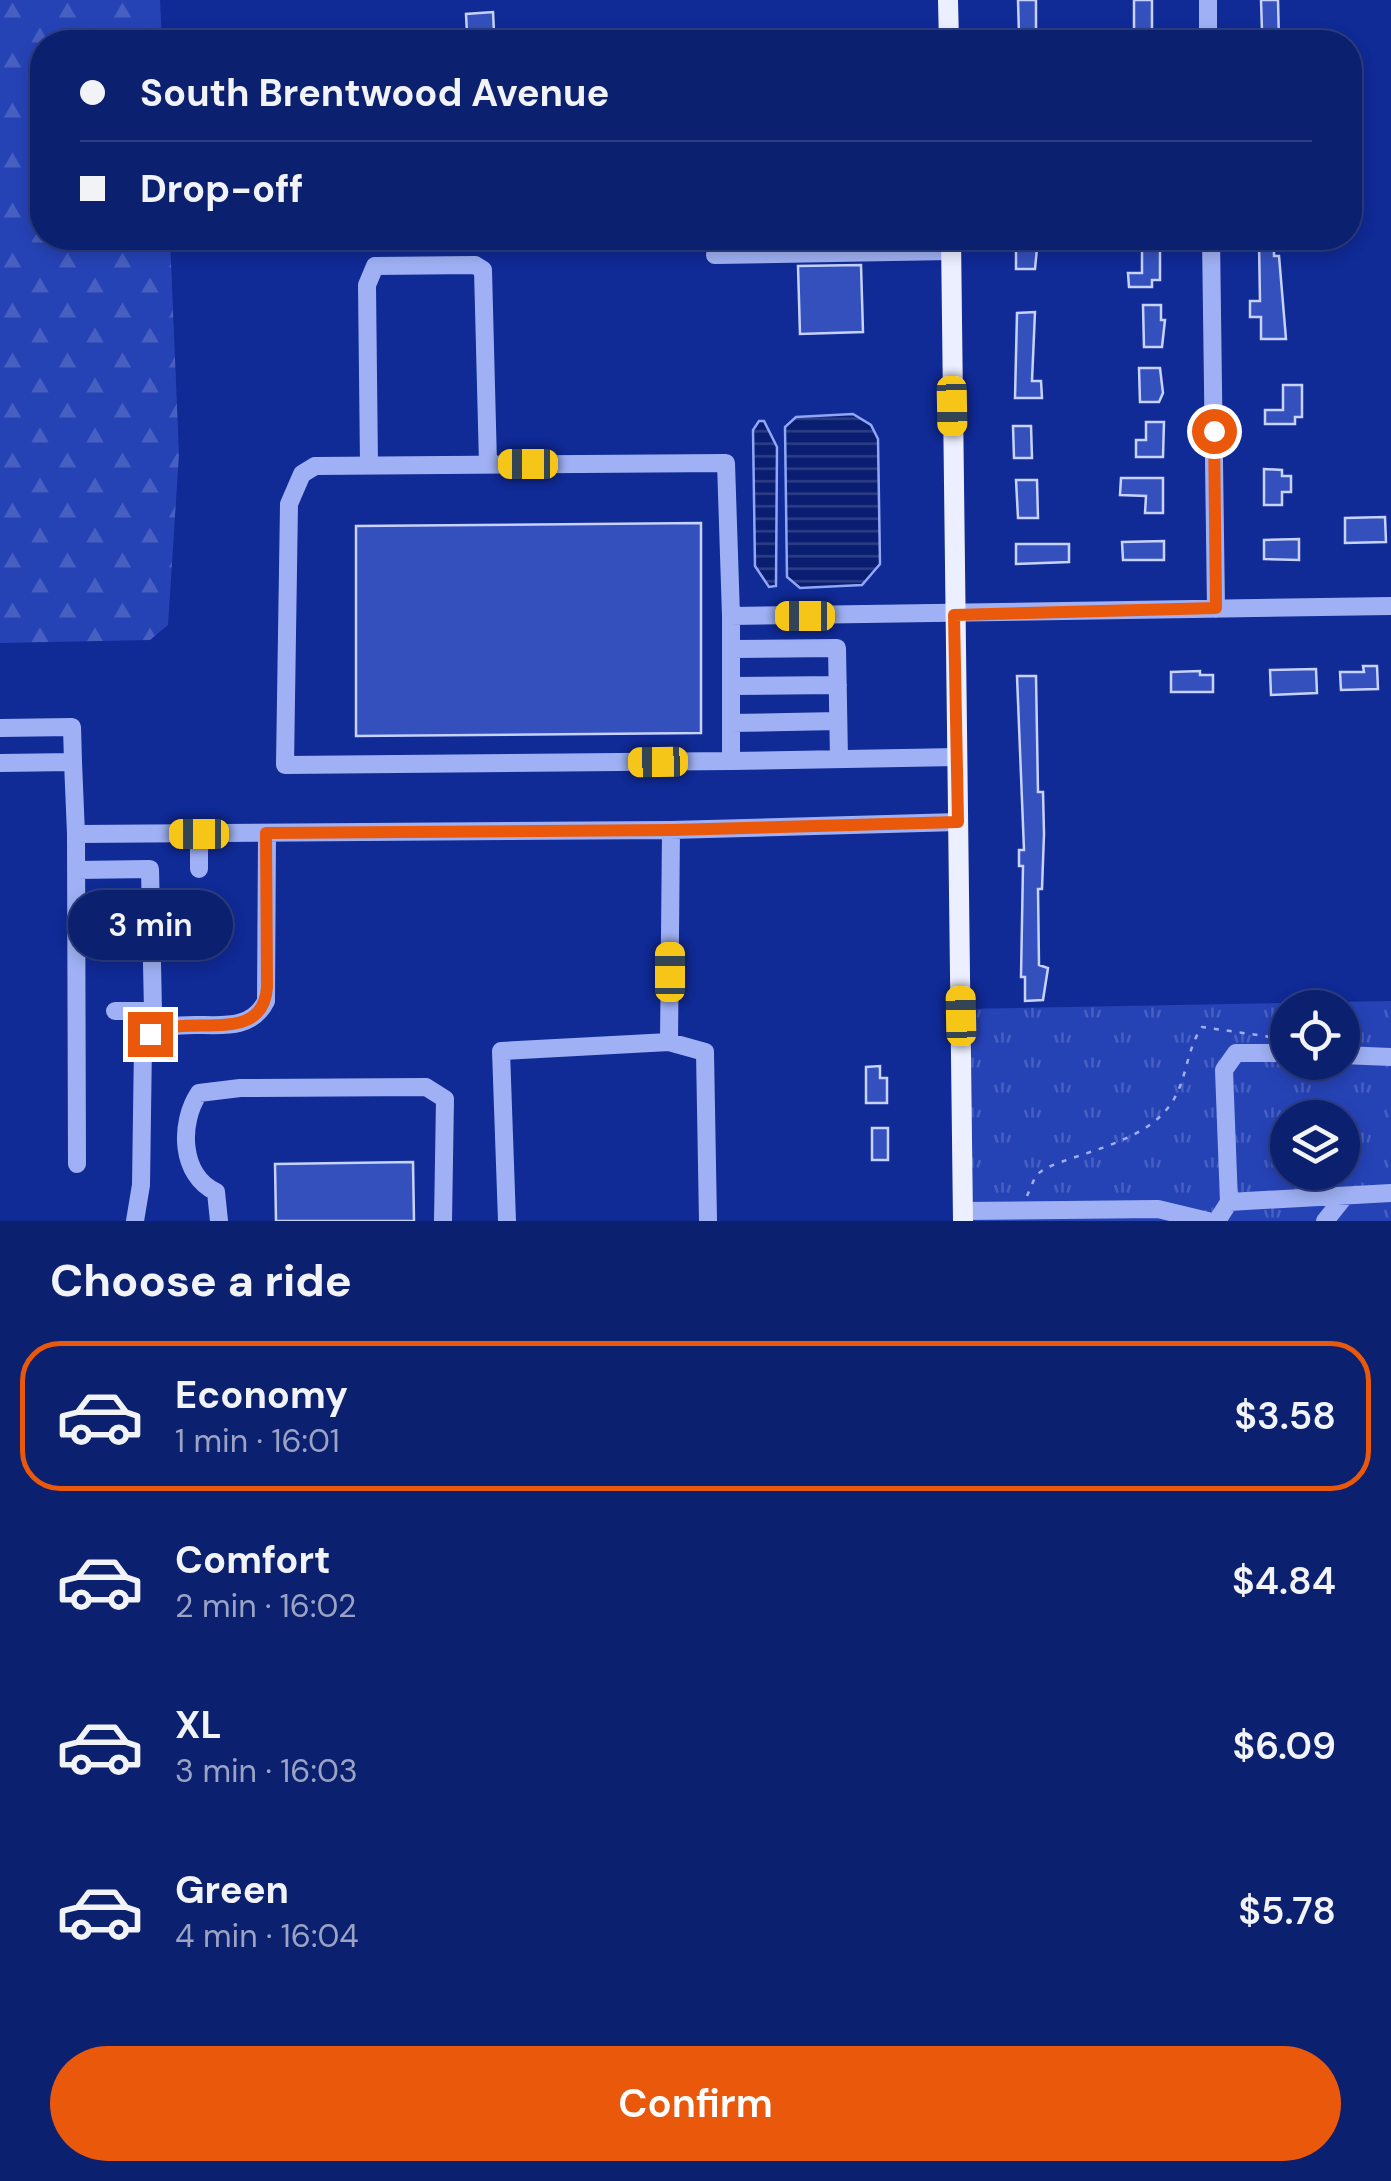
<!DOCTYPE html>
<meta charset="utf-8">
<style>
:root{--surface:#0c2070;--page:#1a2d78;--text:#f1f3f6;--muted:#9aa3c3;--line:#2c3e83;--accent:#ea580c}
body{margin:0;font-family:"DM Sans",sans-serif;background:var(--page);color:var(--text);height:100vh;display:flex;flex-direction:column;font-size:38px;white-space:nowrap}
*{box-sizing:border-box;margin:0}
p{font-size:32px;color:var(--muted)}
.icon{flex:none;width:55px;height:55px;fill:none;stroke:currentColor;stroke-width:2;stroke-linecap:round;stroke-linejoin:round}
.map{position:relative;height:1221px;overflow:hidden}
.side{display:flex;flex-direction:column;background:var(--surface);flex:1}
.side>*{flex:none}
.banner{position:absolute;left:30px;top:30px;width:1332px;height:220px;border-radius:40px;box-shadow:0 5px 15px #0003,0 0 0 2px var(--line);display:grid;align-content:center;height:220px;padding:0 50px;background:var(--surface)}
.tools{position:absolute;left:1270px;top:990px;display:grid;gap:20px}
.tools a{display:grid;place-items:center;width:90px;height:90px;border-radius:50%;background:var(--surface);box-shadow:0 5px 15px #0003,0 0 0 2px var(--line);font-size:50px}
.end{position:absolute;width:45px;height:45px;margin:-22px;border:12px solid #ea580c;background:#fff;box-shadow:0 0 0 5px #fff}
.from{border-radius:50%}
.bubble{position:absolute;height:70px;border-radius:35px;background:var(--surface);box-shadow:0 5px 15px #0003,0 0 0 2px var(--line);font-size:32px;font-weight:600;line-height:70px;text-align:center}
.car{position:absolute;width:30px;height:60px;margin:-30px -15px;border-radius:12px;box-shadow:0 0 8px 2px #0007;background:linear-gradient(#f5c518 24%,#345 0 40%,#f5c518 0 76%,#345 0 86%,#f5c518 0)}
.banner b{display:flex;align-items:center;gap:35px;height:95px;font-size:38px}
.banner b+b{border-top:2px solid var(--line)}
.banner i{width:25px;height:25px;background:var(--text)}
ul{padding:0;list-style:none}
li{display:flex;align-items:center;gap:30px;height:150px;margin:0 20px 15px;padding:0 30px;border:5px solid transparent;border-radius:40px}
li div{flex:1}
li b{display:block;font-size:38px}
li em{font-style:normal;font-weight:600}
li.current{border-color:var(--accent)}
li>.icon{width:90px;height:90px;stroke-width:1.5}
h2{padding:0 50px;font-size:45px;line-height:120px}
.action{display:flex;gap:20px;margin-top:auto;padding:20px 50px}
.action a{flex:1;height:115px;border-radius:60px;background:var(--accent);color:#fff;font-size:40px;font-weight:600;line-height:115px;text-align:center}
.map>svg:first-child{display:block}
.grass{fill:url(#grass-tufts);fill-rule:evenodd}
.forest{fill:url(#forest-firs)}
.water{fill:url(#water-rules);stroke:#90a7f7;stroke-width:2.5}
.building{fill:#3450bc;stroke:#c7d2fe;stroke-width:2.5}
.lines{fill:none;stroke-linecap:round;stroke-linejoin:round}
.path{stroke:#9fb1f4;stroke-width:2.5;stroke-dasharray:5 8;stroke-linecap:butt}
.minor{stroke:#9fb1f4;stroke-width:18}
.major{stroke:#ecefff;stroke-width:20}
.route{stroke:#ea580c;stroke-width:12}
</style>
<div class="map">
<svg width="1391" height="1221" viewBox="0 0 1391 1221">
<defs>
<pattern id="grass-tufts" width="24" height="20" patternUnits="userSpaceOnUse" patternTransform="scale(2.5)"><rect width="24" height="20" fill="#2643b6"/><path d="M3 7l-1-3M5 7V3M7 7l1-3M15 17l-1-3M17 17v-4M19 17l1-3" fill="none" stroke="#475fc1"/></pattern>
<pattern id="forest-firs" width="22" height="20" patternUnits="userSpaceOnUse" patternTransform="scale(2.5)"><rect width="22" height="20" fill="#2643b6"/><path d="M5 1l3.5 6h-7zM16 11l3.5 6h-7z" fill="#475fc1"/></pattern>
<pattern id="water-rules" width="6" height="5" patternUnits="userSpaceOnUse" patternTransform="scale(2.5)"><rect width="6" height="5" fill="#091d71"/><path d="M0 2.5h6" fill="none" stroke="#2e3f86"/></pattern>
</defs>
<rect width="100%" height="100%" fill="#102a96"/>
<path class="grass" d="M 1391,1001 L 1391,1221 L 972,1221 L 968,1009 ZM 1288,1008 L 1342,1008 L 1342,1062 L 1288,1062 ZM 1288,1118 L 1342,1118 L 1342,1172 L 1288,1172 Z"/>
<path class="forest" d="M 0,0 L 160,0 L 162,42 L 42,42 L 42,238 L 170,238 L 179,454 L 168,625 L 150,640 L 0,643 Z"/>
<path class="water" d="M 853,414 L 871,425 L 878,439 L 880,564 L 862,585 L 800,588 L 787,577 L 785,427 L 796,417 Z
M 759,421 L 764,421 L 777,447 L 776,586 L 769,587 L 755,566 L 753,430 Z"/>
<path class="building" d="M 1018,0 L 1036,0 L 1036,34 L 1019,35 Z
M 1134,0 L 1152,0 L 1152,31 L 1134,31 Z
M 1261,0 L 1278,0 L 1279,42 L 1257,42 L 1257,31 L 1262,31 Z
M 493,12 L 494,32 L 467,34 L 466,14 Z
M 1016,238 L 1038,238 L 1035,269 L 1016,269 Z
M 1259,243 L 1274,243 L 1274,256 L 1279,256 L 1286,339 L 1261,339 L 1261,317 L 1250,317 L 1250,301 L 1260,301 Z
M 1142,250 L 1160,250 L 1160,280 L 1152,280 L 1152,287 L 1129,287 L 1128,273 L 1142,273 Z
M 861,265 L 863,332 L 800,334 L 798,266 Z
M 1143,305 L 1161,305 L 1161,320 L 1165,320 L 1162,347 L 1144,347 Z
M 1035,312 L 1032,381 L 1041,381 L 1042,398 L 1015,398 L 1017,313 Z
M 1139,368 L 1160,368 L 1163,393 L 1159,402 L 1140,402 Z
M 1283,385 L 1302,385 L 1302,417 L 1295,417 L 1295,424 L 1265,424 L 1265,410 L 1283,410 Z
M 1146,422 L 1164,422 L 1163,457 L 1136,457 L 1136,440 L 1146,440 Z
M 1013,426 L 1031,426 L 1032,458 L 1014,458 Z
M 1264,469 L 1282,470 L 1282,476 L 1291,476 L 1291,492 L 1282,492 L 1282,505 L 1264,505 Z
M 1121,478 L 1163,478 L 1163,513 L 1145,513 L 1146,496 L 1120,495 Z
M 1016,480 L 1037,480 L 1038,518 L 1018,518 Z
M 1385,517 L 1386,542 L 1345,543 L 1345,518 Z
M 701,523 L 701,733 L 356,736 L 356,526 Z
M 1299,539 L 1299,560 L 1264,559 L 1264,540 Z
M 1164,541 L 1164,560 L 1123,560 L 1122,542 Z
M 1016,544 L 1069,544 L 1069,562 L 1016,564 Z
M 1363,666 L 1377,666 L 1378,689 L 1341,690 L 1340,672 L 1364,672 Z
M 1316,669 L 1317,693 L 1271,695 L 1270,670 Z
M 1200,671 L 1200,675 L 1213,675 L 1213,692 L 1171,692 L 1171,672 Z
M 1017,676 L 1036,676 L 1038,792 L 1043,792 L 1044,834 L 1042,889 L 1038,889 L 1039,965 L 1048,968 L 1043,1000 L 1025,1001 L 1025,977 L 1021,977 L 1023,866 L 1019,866 L 1019,850 L 1024,850 Z
M 880,1066 L 880,1078 L 887,1078 L 887,1103 L 866,1103 L 866,1067 Z
M 872,1128 L 888,1128 L 888,1160 L 872,1160 Z
M 413,1162 L 414,1221 L 276,1221 L 275,1164 Z"/>
<g class="lines">
<path class="path" d="M 1027,1196 L 1036,1175 L 1046,1168 C 1087,1150 1150,1141 1174,1099 C 1187,1077 1187,1048 1202,1027 L 1271,1037"/>
<path class="minor" d="M 1208,0 L 1208,42
M 1211,238 L 1216,609
M 715,255 L 951,251
M 369,465 L 367,285 L 375,266 L 475,265 L 483,270 L 488,464
M 731,616 L 726,463 L 315,466 L 302,474 L 289,504 L 285,765 L 731,761
M 731,649 L 837,648 L 839,759
M 731,686 L 838,685
M 731,723 L 838,721
M 0,728 L 72,727 L 73,762
M 958,757 L 731,761 L 731,616 L 1391,606
M 0,763 L 73,762 L 76,834 L 671,830 L 958,822
M 76,834 L 77,1164
M 199,869 L 199,834
M 76,870 L 150,869 L 153,1011 L 115,1011
M 669,1042 L 705,1052 L 708,1221
M 1342,1055 L 1391,1057
M 1229,1202 L 1391,1193
M 963,1211 L 1158,1209 L 1208,1221
M 135,1221 L 141,1185 L 143,1044 C 173,1002 242,1050 266,1001 L 267,833
M 219,1221 L 216,1192 C 180,1175 179,1123 199,1093 L 240,1088 L 426,1087 L 445,1099 L 443,1221
M 507,1221 L 501,1051 L 669,1042 L 671,830
M 1217,1221 L 1229,1202 L 1224,1070 L 1236,1053 L 1288,1053
M 1325,1221 L 1345,1196"/>
<path class="major" d="M 948,0 L 949,42
M 951,238 L 963,1221"/>
</g>
<g class="lines">
<path class="route" d="M 150,1034 C 187,1012 263,1048 267,987 L 266,833 L 671,830 L 958,822 L 954,615 L 1216,608 L 1214,431"/>
</g>
</svg>
<div class="tools">
<a><svg class="icon" aria-label="locate" viewBox="0 0 24 24"><circle cx="12" cy="12" r="6"/><path d="M12 2v4M12 18v4M2 12h4M18 12h4"/></svg></a>
<a><svg class="icon" aria-label="layers" viewBox="0 0 24 24"><path d="M12 4l9 5-9 5-9-5zM3 14l9 5 9-5"/></svg></a>
</div>
<i class="end from" style="left:1214px;top:431px"></i>
<i class="end" style="left:150px;top:1034px"></i>
<div class="bubble" style="left:68px;top:890px;width:165px">3 min</div>
<i class="car" style="left:952px;top:406px;rotate:179deg"></i>
<i class="car" style="left:528px;top:464px;rotate:270deg"></i>
<i class="car" style="left:805px;top:616px;rotate:270deg"></i>
<i class="car" style="left:658px;top:762px;rotate:269deg"></i>
<i class="car" style="left:199px;top:834px;rotate:270deg"></i>
<i class="car" style="left:670px;top:972px;rotate:0deg"></i>
<i class="car" style="left:961px;top:1016px;rotate:359deg"></i>
<div class="banner">
<b><i class="from"></i>South Brentwood Avenue</b>
<b><i></i>Drop-off</b>
</div>
</div>
<section class="side">
<h2>Choose a ride</h2>
<ul>
<li class="current"><svg class="icon" aria-label="car" viewBox="0 0 24 24"><path d="M5 17H2v-5l4-1 3-4h7l3 4 3 1v5h-3M9 17h6M6 11h13"/><circle cx="7" cy="17" r="2"/><circle cx="17" cy="17" r="2"/></svg><div><b>Economy</b><p>1 min · 16:01</p></div><em>$3.58</em></li>
<li><svg class="icon" aria-label="car" viewBox="0 0 24 24"><path d="M5 17H2v-5l4-1 3-4h7l3 4 3 1v5h-3M9 17h6M6 11h13"/><circle cx="7" cy="17" r="2"/><circle cx="17" cy="17" r="2"/></svg><div><b>Comfort</b><p>2 min · 16:02</p></div><em>$4.84</em></li>
<li><svg class="icon" aria-label="car" viewBox="0 0 24 24"><path d="M5 17H2v-5l4-1 3-4h7l3 4 3 1v5h-3M9 17h6M6 11h13"/><circle cx="7" cy="17" r="2"/><circle cx="17" cy="17" r="2"/></svg><div><b>XL</b><p>3 min · 16:03</p></div><em>$6.09</em></li>
<li><svg class="icon" aria-label="car" viewBox="0 0 24 24"><path d="M5 17H2v-5l4-1 3-4h7l3 4 3 1v5h-3M9 17h6M6 11h13"/><circle cx="7" cy="17" r="2"/><circle cx="17" cy="17" r="2"/></svg><div><b>Green</b><p>4 min · 16:04</p></div><em>$5.78</em></li>
</ul>
<div class="action"><a>Confirm</a></div>
</section>
